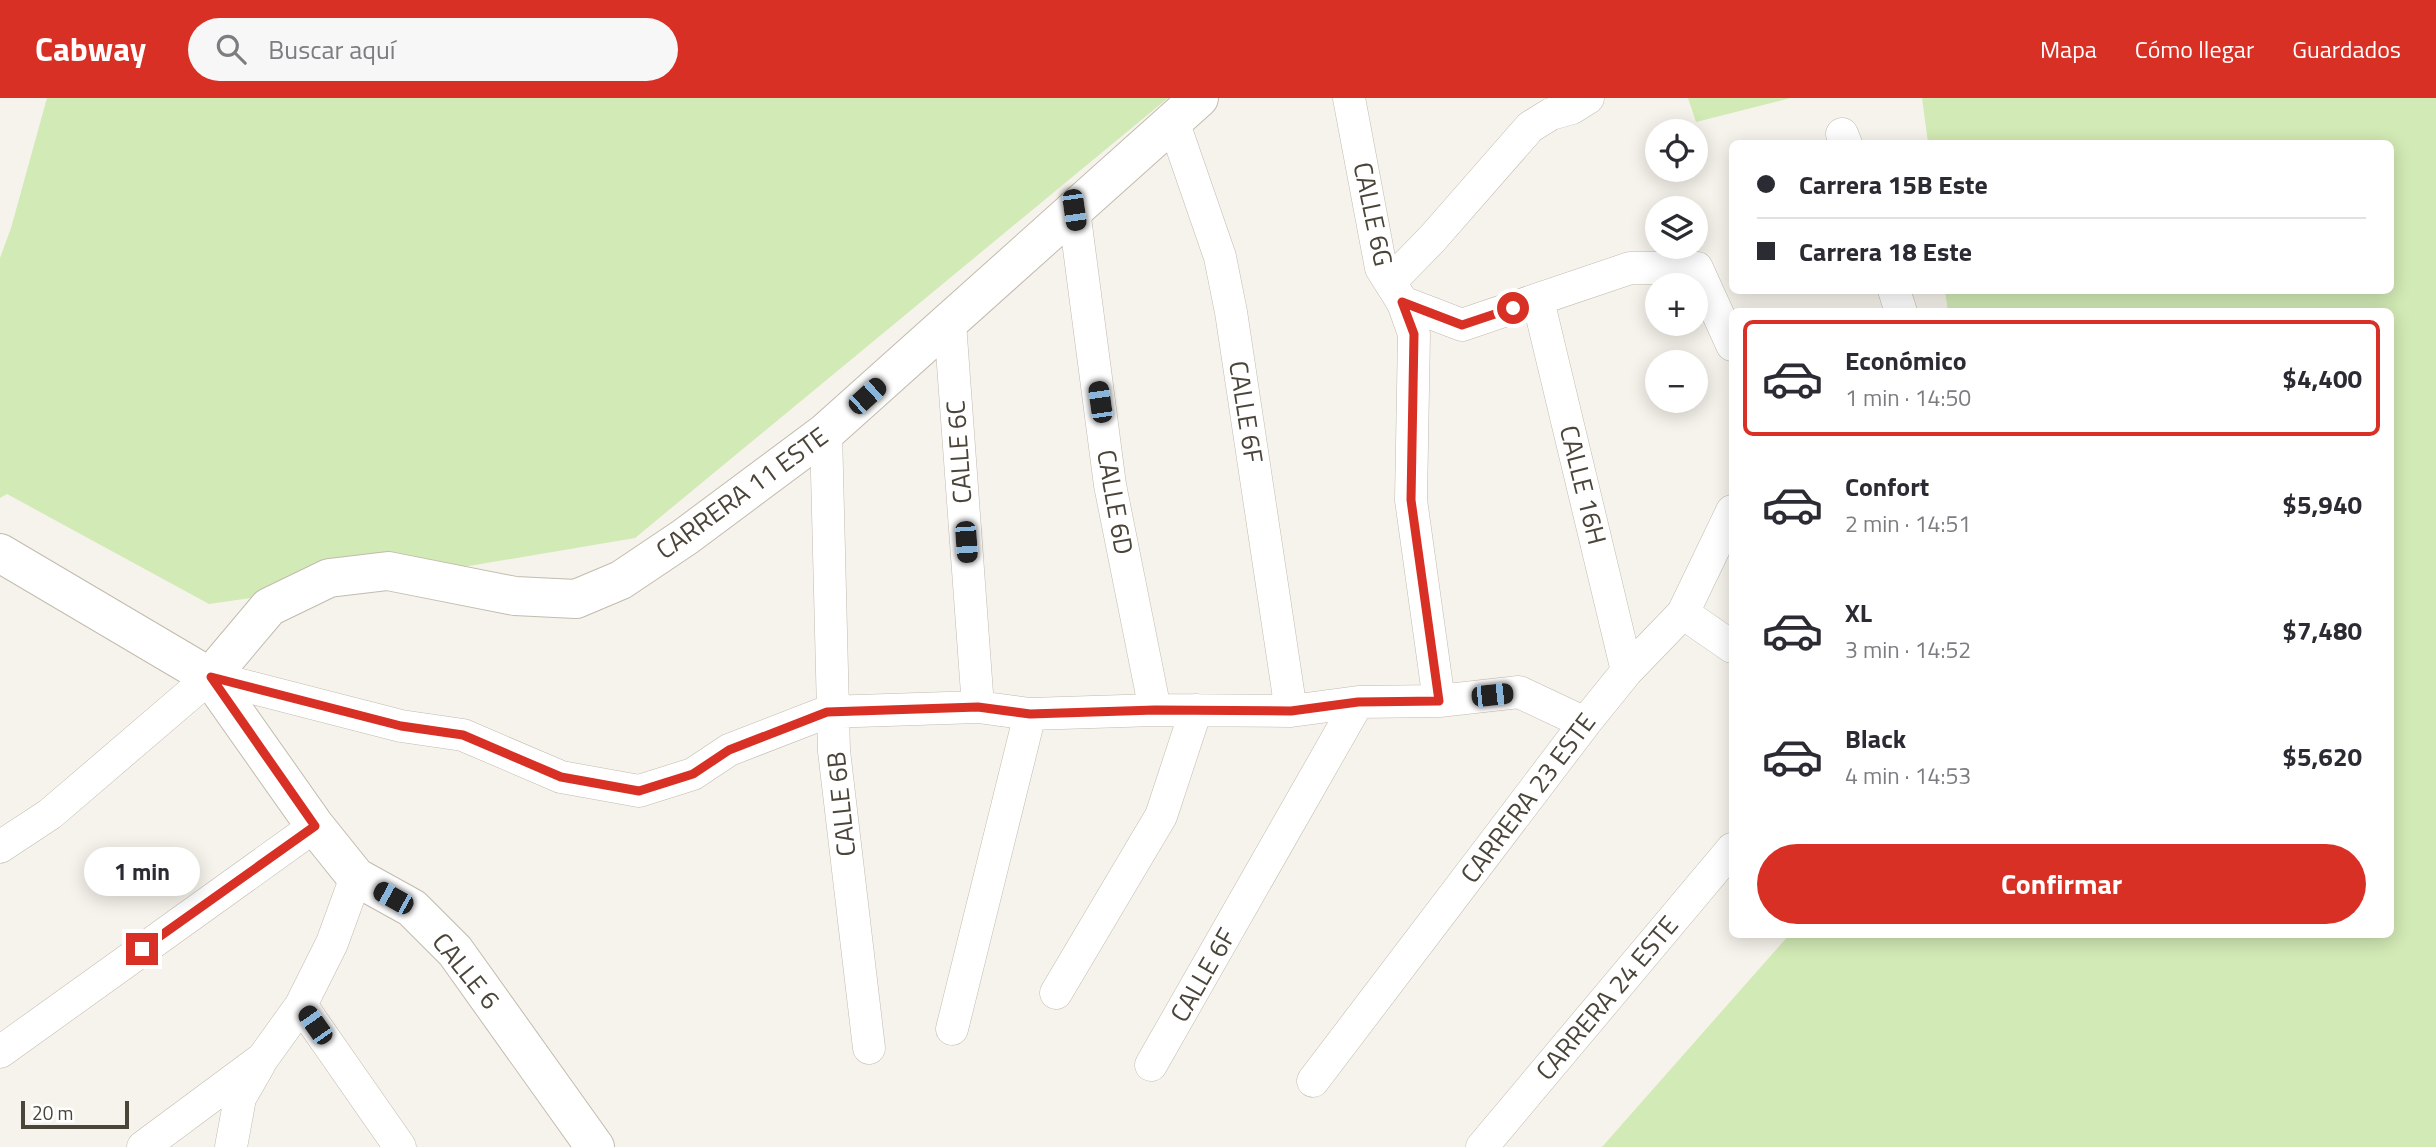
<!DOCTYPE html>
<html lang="es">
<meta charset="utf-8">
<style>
:root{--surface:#fff;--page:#f7f7f7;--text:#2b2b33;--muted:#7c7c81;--line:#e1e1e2;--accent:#d93025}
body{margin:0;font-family:"Titillium Web",sans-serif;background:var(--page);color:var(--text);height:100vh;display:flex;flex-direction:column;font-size:26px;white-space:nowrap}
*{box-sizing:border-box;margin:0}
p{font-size:23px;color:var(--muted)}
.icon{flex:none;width:38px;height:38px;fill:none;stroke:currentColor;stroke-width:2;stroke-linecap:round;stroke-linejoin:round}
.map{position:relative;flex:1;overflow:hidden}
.details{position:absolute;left:1729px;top:210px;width:665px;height:630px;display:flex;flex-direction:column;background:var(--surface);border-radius:10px;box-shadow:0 4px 18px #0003}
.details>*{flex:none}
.banner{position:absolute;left:1729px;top:42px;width:665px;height:154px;border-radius:10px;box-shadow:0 4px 18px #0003;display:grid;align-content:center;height:154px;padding:0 28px;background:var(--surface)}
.controls{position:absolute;left:1645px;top:21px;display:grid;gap:14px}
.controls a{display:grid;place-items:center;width:63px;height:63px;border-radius:50%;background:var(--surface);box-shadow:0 4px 18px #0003;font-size:35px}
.scale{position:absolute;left:21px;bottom:18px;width:108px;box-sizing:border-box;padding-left:7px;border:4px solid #4b4439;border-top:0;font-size:19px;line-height:24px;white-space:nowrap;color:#4b4439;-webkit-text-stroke:5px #fff;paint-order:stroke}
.end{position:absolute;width:32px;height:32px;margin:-16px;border:9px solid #d93025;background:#fff;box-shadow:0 0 0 4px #fff}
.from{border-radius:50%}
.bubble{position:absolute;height:49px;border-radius:24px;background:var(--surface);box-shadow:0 4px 18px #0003;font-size:23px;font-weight:700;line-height:49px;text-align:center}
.car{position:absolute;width:21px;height:42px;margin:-21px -10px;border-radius:9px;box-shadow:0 0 5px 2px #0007;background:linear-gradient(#222 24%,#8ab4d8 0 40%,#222 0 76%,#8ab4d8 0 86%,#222 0)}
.banner b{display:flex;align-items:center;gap:24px;height:66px;font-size:26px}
.banner b+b{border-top:2px solid var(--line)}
.banner i{width:18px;height:18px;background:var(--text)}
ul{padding:12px 0 0;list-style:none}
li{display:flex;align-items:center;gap:21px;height:116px;margin:0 14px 10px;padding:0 14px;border:4px solid transparent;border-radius:10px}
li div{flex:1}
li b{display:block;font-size:26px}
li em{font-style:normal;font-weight:700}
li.on{border-color:var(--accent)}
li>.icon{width:63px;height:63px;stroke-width:1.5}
.button{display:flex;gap:14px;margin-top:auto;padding:14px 28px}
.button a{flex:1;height:80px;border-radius:42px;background:var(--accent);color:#fff;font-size:28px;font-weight:700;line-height:80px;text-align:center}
header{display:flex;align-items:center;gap:42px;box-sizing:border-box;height:98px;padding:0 35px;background:var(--accent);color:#fff}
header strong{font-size:33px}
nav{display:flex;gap:38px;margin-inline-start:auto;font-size:24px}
.search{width:490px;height:63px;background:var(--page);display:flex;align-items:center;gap:18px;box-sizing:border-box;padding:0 24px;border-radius:38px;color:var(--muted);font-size:26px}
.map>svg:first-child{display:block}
.green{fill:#d2eab5}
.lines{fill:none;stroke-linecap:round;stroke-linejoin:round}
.minor-casing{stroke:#c2bbae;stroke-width:33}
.tertiary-casing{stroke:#c2bbae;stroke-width:40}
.minor{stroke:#fff;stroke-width:32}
.tertiary{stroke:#fff;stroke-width:38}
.route{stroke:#d93025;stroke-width:9}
.labels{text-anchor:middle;stroke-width:7;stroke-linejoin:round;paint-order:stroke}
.street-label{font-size:26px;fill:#4b4439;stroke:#fff}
</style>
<header>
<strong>Cabway</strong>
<div class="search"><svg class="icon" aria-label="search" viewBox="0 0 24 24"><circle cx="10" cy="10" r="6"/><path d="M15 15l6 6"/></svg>Buscar aquí</div>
<nav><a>Mapa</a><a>Cómo llegar</a><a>Guardados</a></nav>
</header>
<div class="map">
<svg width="2436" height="1049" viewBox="0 0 2436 1049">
<rect width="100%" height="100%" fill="#f6f3ec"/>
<path class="green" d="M 47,0 L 1168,0 L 635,440 L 457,470 L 209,506 L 7,396 L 0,400 L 0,160 L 11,130 Z
M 1688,0 L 1791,0 L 1696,24 Z
M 1922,0 L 2436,0 L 2436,1049 L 1602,1049 L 1789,837 L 2390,836 L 2390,214 L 1948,214 L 1945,193 L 2390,192 L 2390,46 L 1928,45 Z"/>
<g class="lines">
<defs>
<path id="minor" d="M 1349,0 L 1381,170 L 1403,205 L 1414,236 L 1411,402 L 1439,603
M 1173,23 L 1220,159 L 1231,214 L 1291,613
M 1842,36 L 1846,46
M 1074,112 L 1110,387 L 1155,612
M 1390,184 L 1432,141 L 1530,29 L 1551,16 L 1572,10 L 1588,0
M 1894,192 L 1901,214
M 1538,202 L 1627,573
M 1402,204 L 1462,227 L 1630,170 L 1697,170 L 1732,247
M 950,225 L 978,609
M 826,334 L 834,653 L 869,950
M 1683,515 L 1732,549
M 0,749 L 50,716 L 210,579 L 401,628 L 463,637 L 561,679 L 639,693 L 693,676 L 729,652 L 827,614 L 978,609 L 1030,616 L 1155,612 L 1291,613 L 1358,604 L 1439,603 L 1519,594 L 1585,625
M 1056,895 L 1161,718 L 1196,612
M 301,907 L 400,1049
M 952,931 L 1030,616
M 0,954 L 315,728
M 1151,967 L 1358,604
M 1313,983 L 1585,625 L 1627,573 L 1683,515 L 1732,413
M 143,1049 L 263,960 L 301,907 L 332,845 L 356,779
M 231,1049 L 240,1000 L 259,967
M 1482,1049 L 1732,751"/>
<path id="tertiary" d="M 0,455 L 210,579 L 315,728 L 356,779 L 412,810 L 455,853 L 595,1049
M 210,579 L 269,509 L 329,480 L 388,473 L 515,498 L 576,501 L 621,482 L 685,439 L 826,334 L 1199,0"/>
</defs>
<use href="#minor" class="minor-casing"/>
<use href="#tertiary" class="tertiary-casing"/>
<use href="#minor" class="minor"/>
<use href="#tertiary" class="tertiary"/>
</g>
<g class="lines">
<path class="route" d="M 142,851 L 315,728 L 211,579 L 401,628 L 463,637 L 561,679 L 639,693 L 693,676 L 729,652 L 827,614 L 978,609 L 1030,616 L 1155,612 L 1291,613 L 1358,604 L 1439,603 L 1411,402 L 1414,236 L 1402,204 L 1462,227 L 1513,210"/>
</g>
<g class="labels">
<g class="street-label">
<text transform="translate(1373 116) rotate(78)" y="9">CALLE 6G</text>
<text transform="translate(1246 314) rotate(81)" y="9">CALLE 6F</text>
<text transform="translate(959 354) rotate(-94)" y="9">CALLE 6C</text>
<text transform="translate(1583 387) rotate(76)" y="9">CALLE 16H</text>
<text transform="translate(742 395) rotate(-36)" y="9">CARRERA 11 ESTE</text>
<text transform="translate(1115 404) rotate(80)" y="9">CALLE 6D</text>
<text transform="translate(1528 700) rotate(-53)" y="9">CARRERA 23 ESTE</text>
<text transform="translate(841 706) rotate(-96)" y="9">CALLE 6B</text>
<text transform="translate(466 873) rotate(51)" y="9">CALLE 6</text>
<text transform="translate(1203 877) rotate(-60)" y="9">CALLE 6F</text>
<text transform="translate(1607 900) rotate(-50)" y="9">CARRERA 24 ESTE</text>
</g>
</g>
</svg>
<div class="controls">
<a><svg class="icon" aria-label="locate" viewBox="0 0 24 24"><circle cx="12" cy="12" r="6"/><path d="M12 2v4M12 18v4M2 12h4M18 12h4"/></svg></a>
<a><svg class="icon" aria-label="layers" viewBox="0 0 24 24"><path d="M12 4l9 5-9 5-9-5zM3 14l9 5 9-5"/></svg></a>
<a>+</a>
<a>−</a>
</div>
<div class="scale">20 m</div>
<i class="end from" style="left:1513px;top:210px"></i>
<i class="end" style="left:142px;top:851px"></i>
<div class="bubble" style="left:84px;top:749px;width:116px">1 min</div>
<i class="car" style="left:1074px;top:112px;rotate:172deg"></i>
<i class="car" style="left:867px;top:298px;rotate:48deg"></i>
<i class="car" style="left:1100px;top:304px;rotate:352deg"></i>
<i class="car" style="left:966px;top:444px;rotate:176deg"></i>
<i class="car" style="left:1492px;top:597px;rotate:84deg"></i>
<i class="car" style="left:393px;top:800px;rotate:299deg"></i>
<i class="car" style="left:315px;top:927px;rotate:325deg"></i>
<div class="banner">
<b><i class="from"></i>Carrera 15B Este</b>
<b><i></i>Carrera 18 Este</b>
</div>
<section class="details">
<ul>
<li class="on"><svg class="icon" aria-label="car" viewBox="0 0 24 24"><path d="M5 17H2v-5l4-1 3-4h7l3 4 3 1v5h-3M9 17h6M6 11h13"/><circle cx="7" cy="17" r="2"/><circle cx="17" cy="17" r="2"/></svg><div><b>Económico</b><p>1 min · 14:50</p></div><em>$4,400</em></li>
<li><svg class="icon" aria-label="car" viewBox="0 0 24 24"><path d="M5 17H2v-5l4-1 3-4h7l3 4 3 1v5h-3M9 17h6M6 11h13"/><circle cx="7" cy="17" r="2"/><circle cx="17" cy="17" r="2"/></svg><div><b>Confort</b><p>2 min · 14:51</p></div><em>$5,940</em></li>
<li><svg class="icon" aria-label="car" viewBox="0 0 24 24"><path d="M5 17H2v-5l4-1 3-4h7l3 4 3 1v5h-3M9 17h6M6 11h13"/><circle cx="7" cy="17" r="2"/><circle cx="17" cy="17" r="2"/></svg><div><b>XL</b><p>3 min · 14:52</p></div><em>$7,480</em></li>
<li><svg class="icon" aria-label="car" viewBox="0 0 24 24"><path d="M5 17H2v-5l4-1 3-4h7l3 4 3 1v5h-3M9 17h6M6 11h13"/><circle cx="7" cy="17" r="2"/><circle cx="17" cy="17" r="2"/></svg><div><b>Black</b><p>4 min · 14:53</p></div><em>$5,620</em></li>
</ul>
<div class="button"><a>Confirmar</a></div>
</section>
</div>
